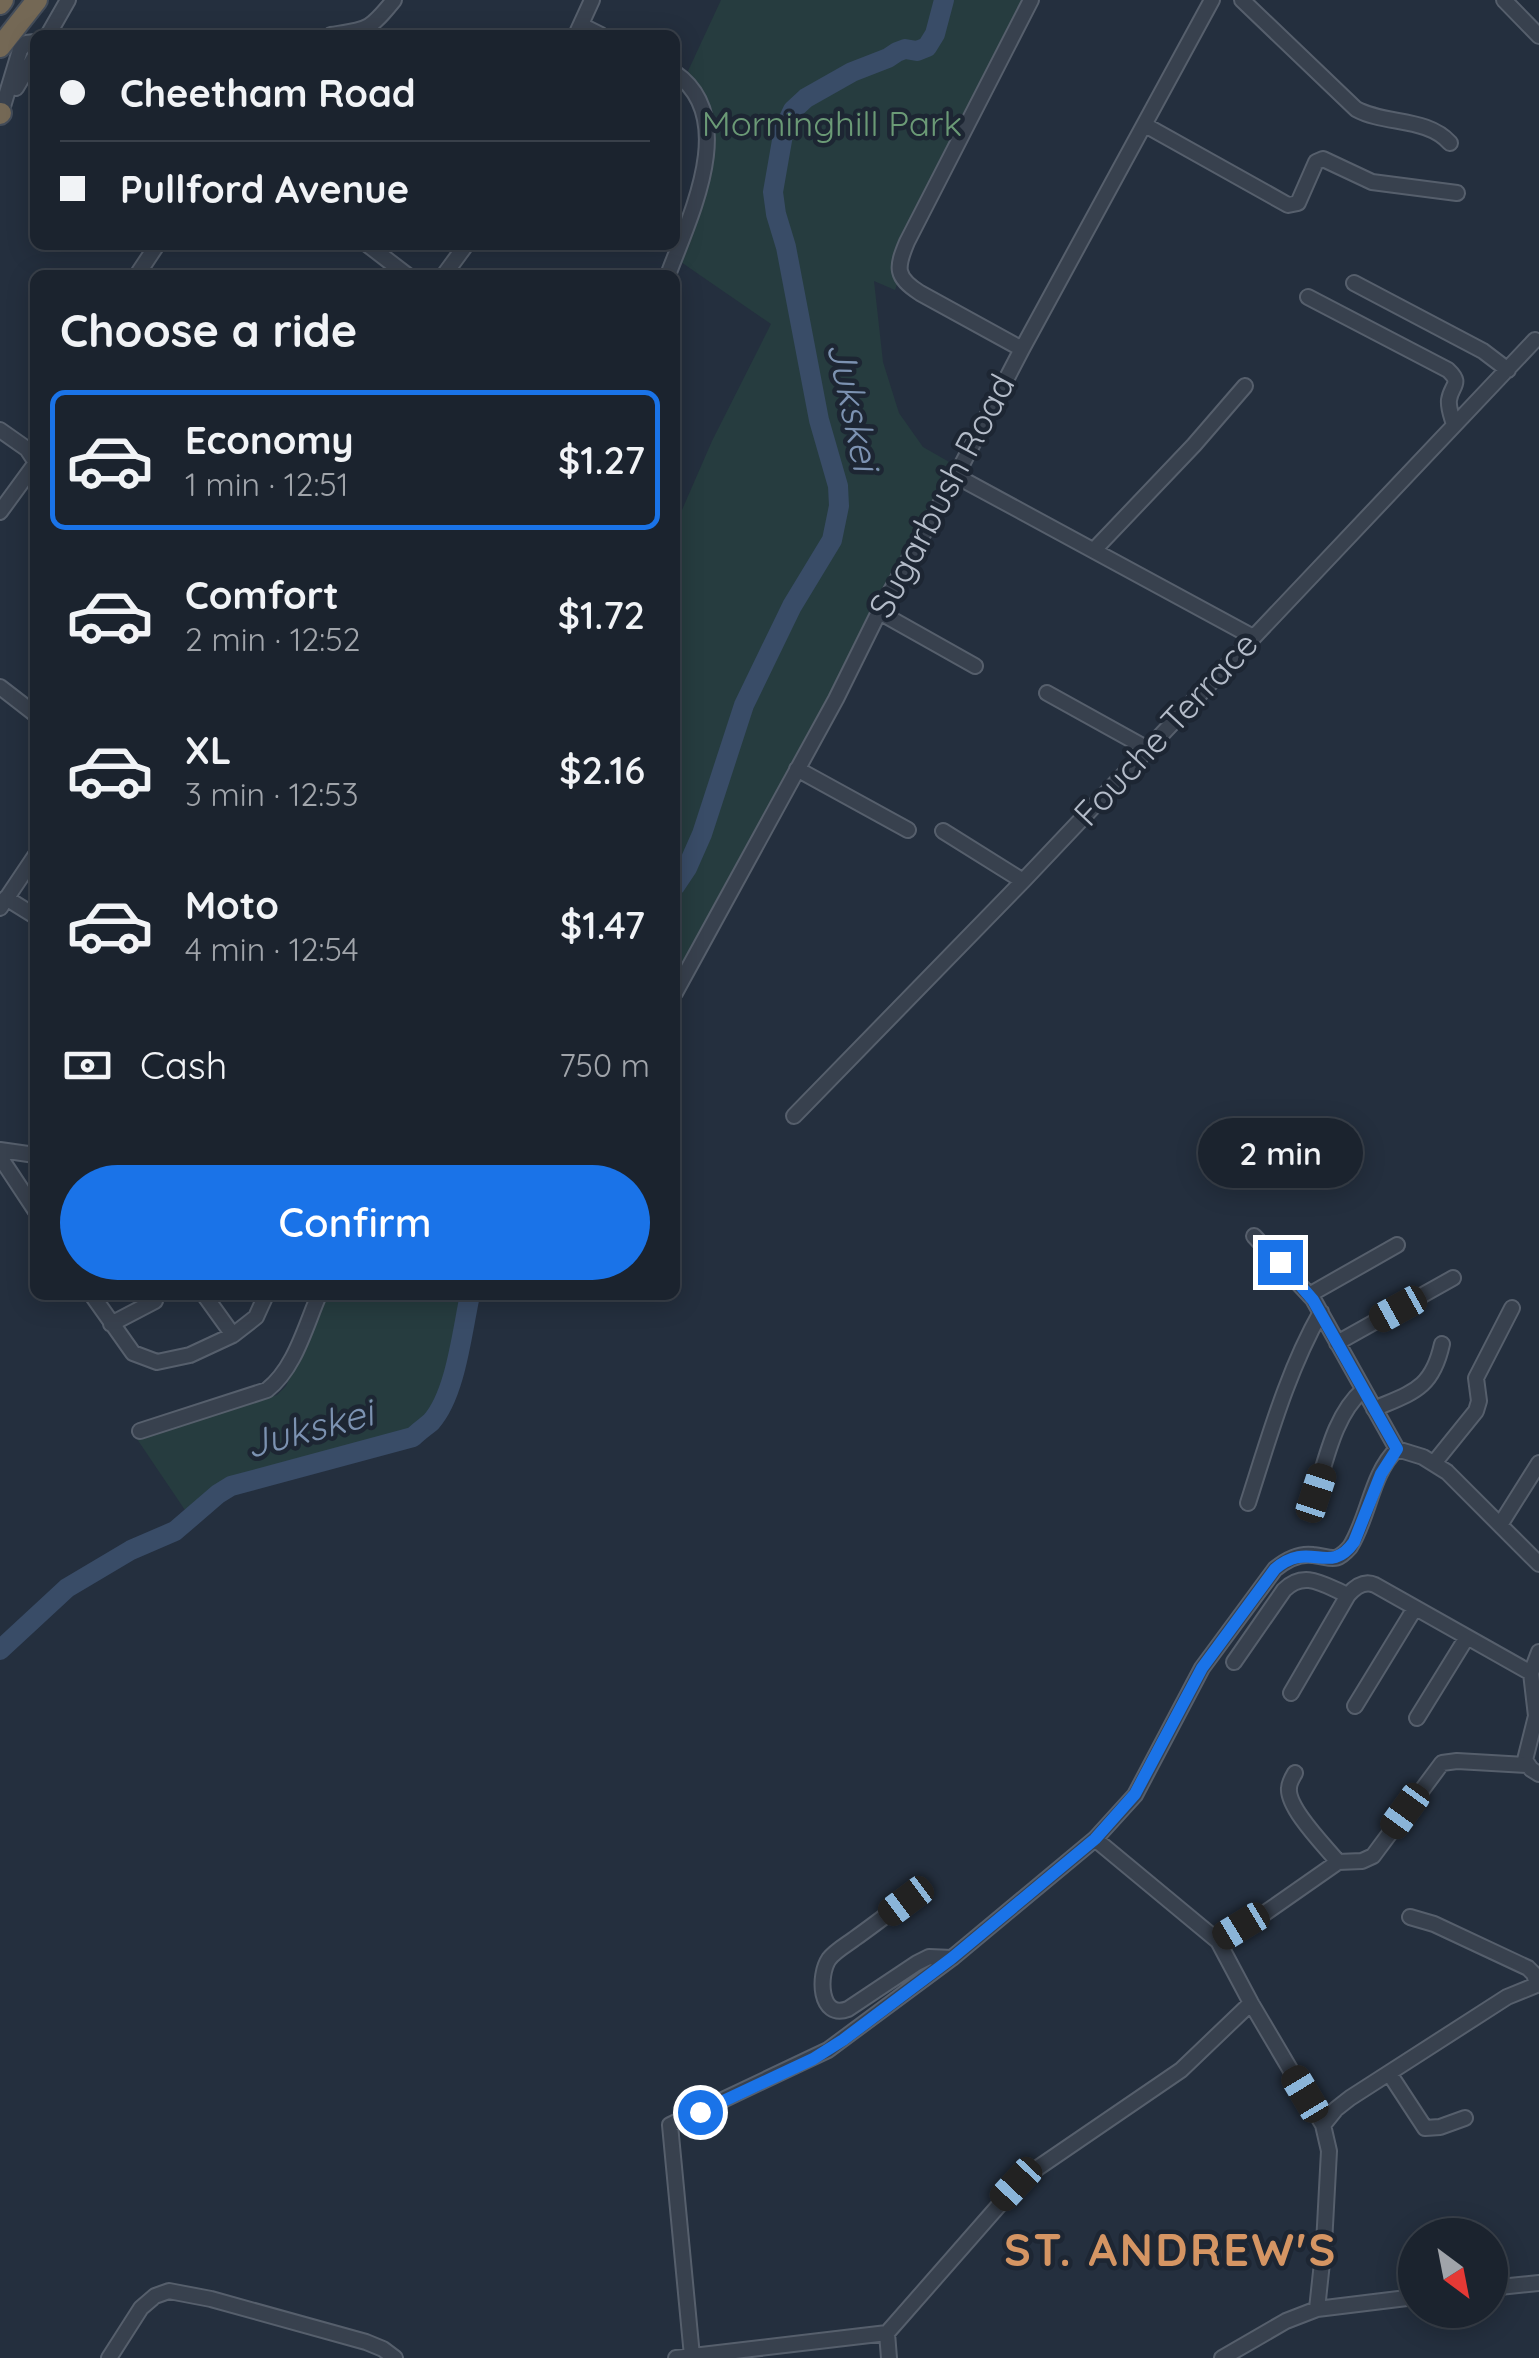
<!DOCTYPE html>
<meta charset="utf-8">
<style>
:root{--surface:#1b232e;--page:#282f3a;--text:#f1f3f6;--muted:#a0a4aa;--line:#39404a;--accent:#1a73e8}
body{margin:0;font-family:Quicksand,sans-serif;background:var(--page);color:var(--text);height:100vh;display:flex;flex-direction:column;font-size:38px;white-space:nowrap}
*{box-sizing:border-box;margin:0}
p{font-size:32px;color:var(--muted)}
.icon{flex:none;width:55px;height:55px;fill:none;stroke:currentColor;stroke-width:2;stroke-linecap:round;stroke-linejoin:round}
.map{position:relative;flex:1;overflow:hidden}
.drawer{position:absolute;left:30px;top:270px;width:650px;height:1030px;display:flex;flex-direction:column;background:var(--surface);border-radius:15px;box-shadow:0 5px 25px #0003,0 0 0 2px var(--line)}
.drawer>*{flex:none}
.top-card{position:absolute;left:30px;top:30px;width:650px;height:220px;border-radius:15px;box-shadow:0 5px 25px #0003,0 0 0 2px var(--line);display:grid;align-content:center;height:220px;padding:0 30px;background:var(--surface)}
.needle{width:65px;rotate:148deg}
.fabs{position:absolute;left:1398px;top:2218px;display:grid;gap:20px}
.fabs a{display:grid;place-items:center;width:110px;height:110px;border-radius:50%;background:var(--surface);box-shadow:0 5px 25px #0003,0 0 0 2px var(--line);font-size:50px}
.end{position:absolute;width:45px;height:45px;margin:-22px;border:12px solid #1a73e8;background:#fff;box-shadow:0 0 0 5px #fff}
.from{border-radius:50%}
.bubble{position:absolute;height:70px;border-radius:35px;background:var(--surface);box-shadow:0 5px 25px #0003,0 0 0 2px var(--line);font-size:32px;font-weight:600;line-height:70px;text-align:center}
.car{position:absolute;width:30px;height:60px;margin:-30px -15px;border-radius:12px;box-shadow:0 0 8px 2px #0007;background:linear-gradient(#222 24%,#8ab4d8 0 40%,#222 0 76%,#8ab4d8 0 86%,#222 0)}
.top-card b{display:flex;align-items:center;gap:35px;height:95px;font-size:38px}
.top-card b+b{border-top:2px solid var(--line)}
.top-card i{width:25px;height:25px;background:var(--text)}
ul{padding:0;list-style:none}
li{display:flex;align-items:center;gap:30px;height:140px;margin:0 20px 15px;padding:0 10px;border:5px solid transparent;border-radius:15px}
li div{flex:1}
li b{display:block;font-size:38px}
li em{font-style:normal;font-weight:600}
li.active{border-color:var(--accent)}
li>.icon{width:90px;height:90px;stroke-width:1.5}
h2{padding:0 30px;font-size:45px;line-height:120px}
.pay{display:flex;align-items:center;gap:25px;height:110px;padding:0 30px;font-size:38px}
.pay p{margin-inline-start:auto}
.action{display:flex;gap:20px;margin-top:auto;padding:20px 30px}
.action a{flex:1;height:115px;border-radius:60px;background:var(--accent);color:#fff;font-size:40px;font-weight:600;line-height:115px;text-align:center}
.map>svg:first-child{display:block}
.green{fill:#263c3f}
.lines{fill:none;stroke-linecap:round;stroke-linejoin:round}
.river{stroke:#394c67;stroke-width:20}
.minor-casing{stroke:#565f6c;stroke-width:18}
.highway-casing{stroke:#434c59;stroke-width:24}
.minor{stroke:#38414e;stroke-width:14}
.highway{stroke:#746855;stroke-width:20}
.route{stroke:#1a73e8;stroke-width:12}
.labels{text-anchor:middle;stroke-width:9;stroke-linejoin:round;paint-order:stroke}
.park-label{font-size:35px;fill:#6b9a76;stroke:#1d2633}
.street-label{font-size:35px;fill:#b4bcc9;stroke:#1d2633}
.water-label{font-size:38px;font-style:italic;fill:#7c92b1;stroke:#1d2633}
.district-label{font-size:45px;font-weight:bold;letter-spacing:2.5px;fill:#d59563;stroke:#1d2633}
</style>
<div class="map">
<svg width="1539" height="2358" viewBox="0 0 1539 2358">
<rect width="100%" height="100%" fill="#242f3e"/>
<path class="green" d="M 721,0 L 1034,0 L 912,242 L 895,290 L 874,281 L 883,362 L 899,413 L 923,447 L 965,471 L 675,1002 L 675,526 L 712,441 L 771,324 L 678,260 L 701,196 L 708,114 L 699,86 L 688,71 Z
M 328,1295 L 470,1295 L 450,1385 L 442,1404 L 432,1421 L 413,1437 L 231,1486 L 218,1494 L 191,1519 L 137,1439 L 277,1395 L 286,1386 Z"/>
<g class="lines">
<path class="river" d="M 675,886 L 687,868 L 702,834 L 744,705 L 792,606 L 832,540 L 839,506 L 838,486 L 819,420 L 786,247 L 776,214 L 773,192 L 784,129 L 793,110 L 806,98 L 852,72 L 888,58 L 897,52 L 905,49 L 917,51 L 927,47 L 935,34 L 944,0
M 0,1650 L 67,1588 L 131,1550 L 175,1531 L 218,1494 L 231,1486 L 413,1437 C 418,1432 425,1427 431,1422 C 456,1394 462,1331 470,1295"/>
<defs>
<path id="minor" d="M 1242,0 L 1356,109 C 1385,125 1427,117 1450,143
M 1504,0 L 1539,36
M 581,25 L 601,35
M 48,35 L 68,0
M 331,35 C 368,29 369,31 394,0
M 576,35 L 592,0
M 16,88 L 35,56
M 1,113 L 20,50 L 26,43 L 35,42
M 1145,125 L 1288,205 L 1298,203 L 1316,162 L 1323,159 L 1372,182 L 1457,193
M 368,245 L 407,275
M 137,275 L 157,245
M 444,275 L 466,245
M 668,275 C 689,218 740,118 675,73
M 1354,283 L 1483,351 L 1508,370
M 1308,297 L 1448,370 C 1463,384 1451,385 1449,400 C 1448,408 1452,417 1454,425
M 1022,349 L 920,293 C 895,277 896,268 907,242 L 1031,0
M 0,430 L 27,449 L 35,461
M 956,476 L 1253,637
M 0,512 L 35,464
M 1094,550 L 1194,445 L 1245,386
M 879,612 L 975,666
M 0,687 L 35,714
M 1047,693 L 1148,749
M 797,769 L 908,830
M 943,831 L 1023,881
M 6,898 L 35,916
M 0,908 L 35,856
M 675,993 L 836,699 L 879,612 L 956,476 L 1022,349 L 1212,0
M 794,1116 L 1023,881 L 1535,340
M 0,1150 L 35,1155
M 0,1157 L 35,1210
M 1254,1236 L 1313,1299 L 1397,1449
M 92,1295 L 133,1353 L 157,1362 L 190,1355 L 233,1335 L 256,1317 L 266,1295
M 1309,1295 L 1397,1245
M 205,1296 L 233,1335
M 111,1324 L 155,1301
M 1337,1343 L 1453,1278
M 1374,1409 C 1413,1392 1432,1389 1442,1344
M 140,1431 L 267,1390 C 295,1368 305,1327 319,1295
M 1397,1449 L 1423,1457 L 1447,1472 L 1539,1564
M 1434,1463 L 1476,1411 L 1479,1401 L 1476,1378 L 1512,1308
M 1248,1503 C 1269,1438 1287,1372 1321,1312
M 1312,1504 C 1325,1467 1332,1417 1363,1390
M 1500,1525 L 1539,1463
M 1539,1652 L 1531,1673 L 1536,1716 L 1525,1760 L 1531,1769 L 1539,1774
M 1234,1662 L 1284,1590 C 1305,1569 1325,1586 1348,1595
M 1291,1693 L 1348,1595 C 1355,1587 1364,1580 1375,1585 L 1531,1673
M 1355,1706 L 1415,1608
M 1417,1718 L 1467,1637
M 1295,1773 C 1292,1778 1289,1783 1289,1788 C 1287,1808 1325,1846 1338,1862 L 1362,1861 L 1373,1856 L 1442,1763 L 1457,1761 L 1527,1765
M 1095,1839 L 1218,1941 L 1251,2003 L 1323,2125 L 1329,2151 L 1324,2244 L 1317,2309
M 905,1901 C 888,1914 871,1927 854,1939 C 846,1945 835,1951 829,1959 C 818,1975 819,2020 848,2009 L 917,1963 L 929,1957 L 952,1958
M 1410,1917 L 1434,1924 L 1528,1968 L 1534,1974 L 1537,1984
M 1218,1941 L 1265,1913 L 1338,1862
M 1389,2073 L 1425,2128 L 1440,2127 L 1465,2118
M 1323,2125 L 1336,2109 L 1350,2098 L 1507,1997 L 1539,1984
M 1490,2288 L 1539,2283
M 887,2333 L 1023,2178 L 1181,2070 L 1251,2003
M 887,2333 L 889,2358
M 692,2356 L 670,2125 L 828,2050 L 952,1958 L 1095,1839 L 1135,1795 L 1202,1668 L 1275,1569 C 1286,1560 1299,1553 1313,1555 C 1332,1557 1335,1564 1350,1547 C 1369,1517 1371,1474 1397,1449
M 109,2358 L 141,2308 L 155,2296 L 169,2291 L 211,2299 L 366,2342 L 383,2349 L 395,2358
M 676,2358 L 887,2333
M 1222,2358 L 1286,2321 L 1317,2309 L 1415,2297"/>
<path id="highway" d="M 0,4 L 3,0
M 0,47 L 37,0
M 0,114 L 1,113"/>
</defs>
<use href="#minor" class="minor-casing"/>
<use href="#highway" class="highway-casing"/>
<use href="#minor" class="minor"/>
<use href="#highway" class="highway"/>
</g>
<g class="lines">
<path class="route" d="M 700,2112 L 813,2059 L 843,2040 L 952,1958 L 1095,1839 L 1135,1794 L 1202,1668 L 1275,1569 C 1310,1539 1329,1577 1354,1542 L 1381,1474 L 1397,1449 L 1313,1300 L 1280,1262"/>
</g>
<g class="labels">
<g class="park-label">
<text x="832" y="136">Morninghill Park</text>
</g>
<g class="street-label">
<text transform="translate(942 496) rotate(-62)" y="12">Sugarbush Road</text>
<text transform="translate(1166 729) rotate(-47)" y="12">Fouche Terrace</text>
</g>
<g class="water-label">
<text transform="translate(853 406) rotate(78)" y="13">Jukskei</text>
<text transform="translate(309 1429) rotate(-15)" y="13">Jukskei</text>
</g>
<g class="district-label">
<text x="1171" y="2266">ST. ANDREW'S</text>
</g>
</g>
</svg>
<div class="fabs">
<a><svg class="needle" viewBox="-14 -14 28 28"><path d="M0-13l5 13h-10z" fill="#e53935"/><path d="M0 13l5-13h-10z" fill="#a0a4aa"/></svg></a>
</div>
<i class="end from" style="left:700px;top:2112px"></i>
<i class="end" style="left:1280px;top:1262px"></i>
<div class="bubble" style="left:1198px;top:1118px;width:165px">2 min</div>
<i class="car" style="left:1398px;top:1309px;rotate:241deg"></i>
<i class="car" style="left:1316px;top:1493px;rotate:18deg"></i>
<i class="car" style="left:1405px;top:1811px;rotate:216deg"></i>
<i class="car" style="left:906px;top:1901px;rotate:233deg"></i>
<i class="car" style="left:1241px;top:1926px;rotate:239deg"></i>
<i class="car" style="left:1305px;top:2094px;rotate:329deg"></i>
<i class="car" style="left:1016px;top:2184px;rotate:223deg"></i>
<div class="top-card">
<b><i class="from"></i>Cheetham Road</b>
<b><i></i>Pullford Avenue</b>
</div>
<section class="drawer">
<h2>Choose a ride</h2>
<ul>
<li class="active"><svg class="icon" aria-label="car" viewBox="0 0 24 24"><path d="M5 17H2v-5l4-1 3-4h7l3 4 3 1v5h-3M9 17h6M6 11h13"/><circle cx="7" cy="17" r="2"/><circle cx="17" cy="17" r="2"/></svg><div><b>Economy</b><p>1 min · 12:51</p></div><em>$1.27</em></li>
<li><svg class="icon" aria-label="car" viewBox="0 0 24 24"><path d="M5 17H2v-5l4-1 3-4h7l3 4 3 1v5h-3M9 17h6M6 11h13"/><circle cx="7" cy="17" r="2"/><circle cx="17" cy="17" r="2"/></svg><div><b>Comfort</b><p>2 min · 12:52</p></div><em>$1.72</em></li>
<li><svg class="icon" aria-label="car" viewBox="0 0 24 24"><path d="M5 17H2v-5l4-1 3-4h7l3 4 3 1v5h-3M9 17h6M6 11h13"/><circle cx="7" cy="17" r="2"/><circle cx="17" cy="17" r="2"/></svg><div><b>XL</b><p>3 min · 12:53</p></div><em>$2.16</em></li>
<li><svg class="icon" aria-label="car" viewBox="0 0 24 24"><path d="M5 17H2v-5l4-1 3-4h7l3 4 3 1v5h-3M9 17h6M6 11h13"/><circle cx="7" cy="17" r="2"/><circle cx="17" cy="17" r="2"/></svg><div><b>Moto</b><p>4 min · 12:54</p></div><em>$1.47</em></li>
</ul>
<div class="pay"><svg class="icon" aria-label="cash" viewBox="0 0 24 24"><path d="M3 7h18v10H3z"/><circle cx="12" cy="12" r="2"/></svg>Cash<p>750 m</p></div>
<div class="action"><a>Confirm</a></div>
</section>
</div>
